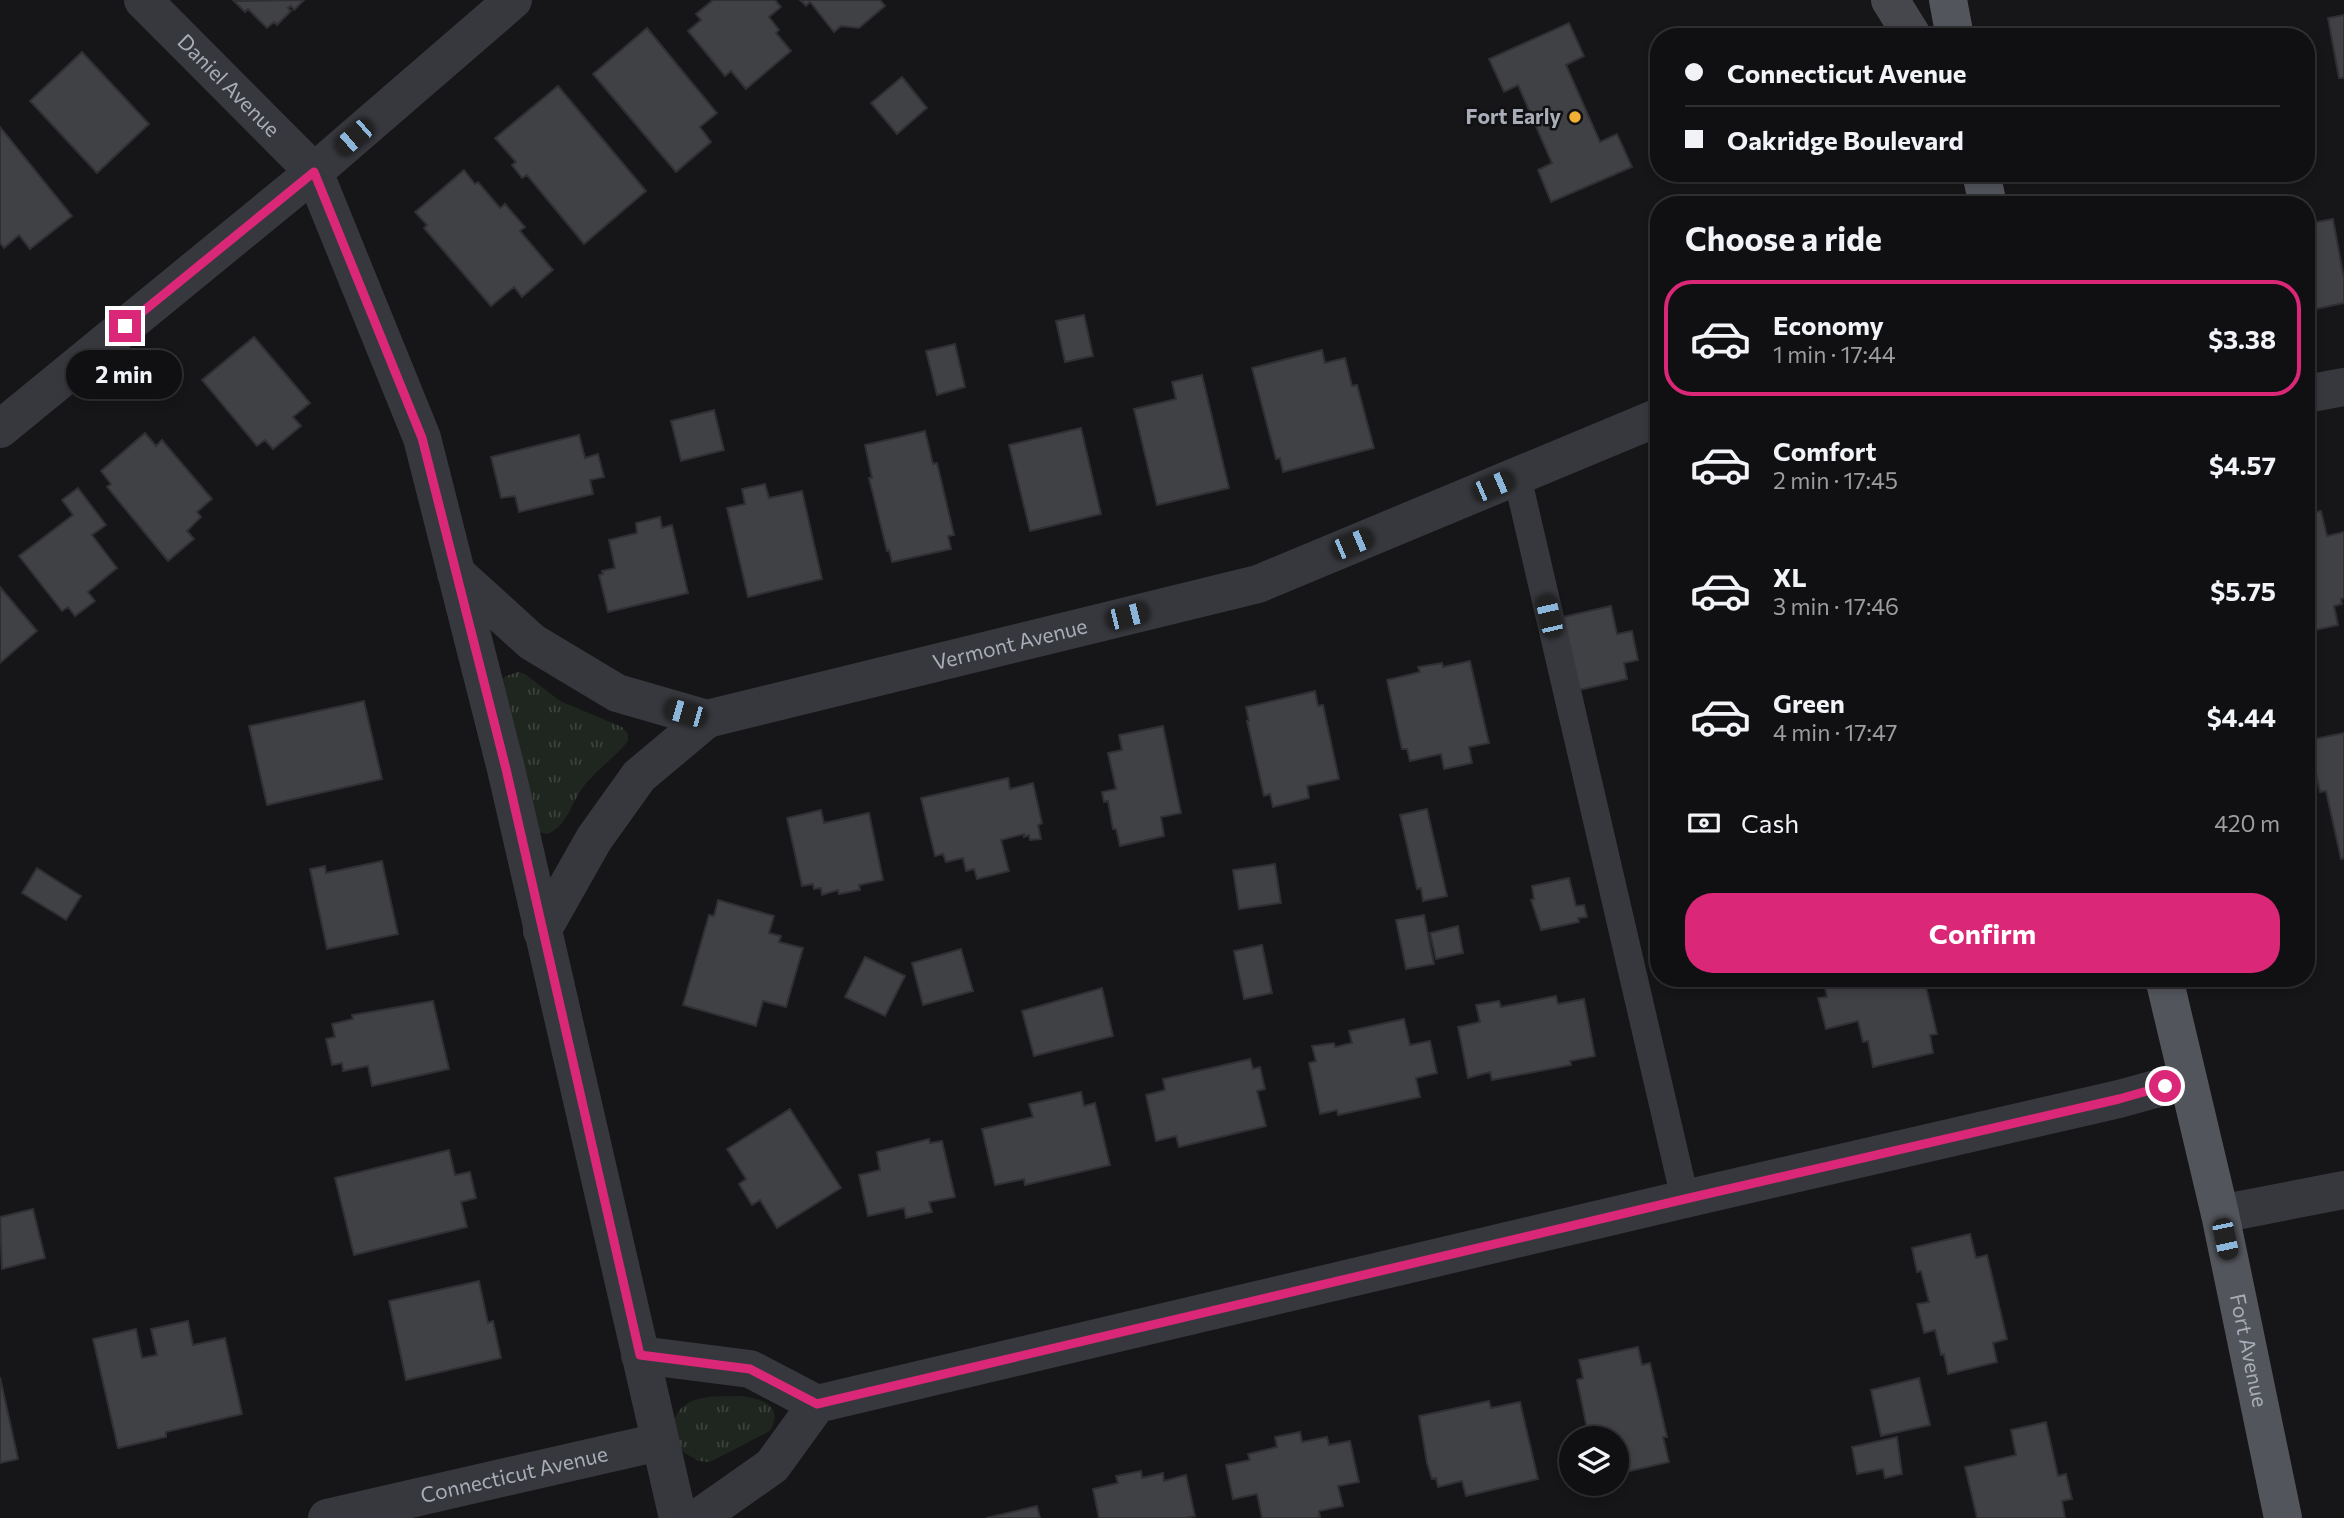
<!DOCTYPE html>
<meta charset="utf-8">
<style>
:root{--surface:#101012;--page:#1e1e20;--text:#f1f3f6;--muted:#9c9d9f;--line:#303032;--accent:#db2777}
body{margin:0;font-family:Commissioner,sans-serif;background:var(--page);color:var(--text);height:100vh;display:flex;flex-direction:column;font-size:26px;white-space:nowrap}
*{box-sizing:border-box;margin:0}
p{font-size:23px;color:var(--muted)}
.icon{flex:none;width:38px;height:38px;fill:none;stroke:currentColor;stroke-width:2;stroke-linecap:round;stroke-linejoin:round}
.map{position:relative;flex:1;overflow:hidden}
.drawer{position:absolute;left:1650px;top:196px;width:665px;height:791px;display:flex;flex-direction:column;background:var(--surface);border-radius:28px;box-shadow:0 4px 10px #0003,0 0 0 2px var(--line)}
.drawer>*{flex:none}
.top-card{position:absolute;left:1650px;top:28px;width:665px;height:154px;border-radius:28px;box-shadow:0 4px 10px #0003,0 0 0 2px var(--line);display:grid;align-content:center;height:154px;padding:0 35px;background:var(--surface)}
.controls{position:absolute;left:1559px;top:1426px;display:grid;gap:14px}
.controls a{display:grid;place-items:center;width:70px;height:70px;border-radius:50%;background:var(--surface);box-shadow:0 4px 10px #0003,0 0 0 2px var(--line);font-size:35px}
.end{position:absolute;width:32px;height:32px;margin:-16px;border:9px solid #db2777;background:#fff;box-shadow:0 0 0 4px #fff}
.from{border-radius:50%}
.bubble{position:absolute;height:49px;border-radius:24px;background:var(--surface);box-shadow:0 4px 10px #0003,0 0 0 2px var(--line);font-size:23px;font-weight:700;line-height:49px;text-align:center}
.car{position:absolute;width:21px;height:42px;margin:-21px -10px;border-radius:9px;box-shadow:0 0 5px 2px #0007;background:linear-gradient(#222 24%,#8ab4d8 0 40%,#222 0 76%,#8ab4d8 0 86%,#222 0)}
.top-card b{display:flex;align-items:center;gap:24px;height:66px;font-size:26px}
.top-card b+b{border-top:2px solid var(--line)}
.top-card i{width:18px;height:18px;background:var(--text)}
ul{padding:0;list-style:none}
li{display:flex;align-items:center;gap:21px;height:116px;margin:0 14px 10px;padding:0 21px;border:4px solid transparent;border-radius:28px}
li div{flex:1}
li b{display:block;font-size:26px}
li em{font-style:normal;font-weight:700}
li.on{border-color:var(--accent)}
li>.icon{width:63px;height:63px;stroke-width:1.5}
h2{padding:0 35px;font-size:32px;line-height:84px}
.pay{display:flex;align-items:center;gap:18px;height:77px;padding:0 35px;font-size:26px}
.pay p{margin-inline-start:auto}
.primary-button{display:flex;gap:14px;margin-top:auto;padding:14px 35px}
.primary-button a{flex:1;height:80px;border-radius:28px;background:var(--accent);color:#fff;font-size:28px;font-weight:700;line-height:80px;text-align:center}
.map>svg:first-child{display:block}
.grass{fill:url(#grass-tufts)}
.building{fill:#404145;stroke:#303034;stroke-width:2}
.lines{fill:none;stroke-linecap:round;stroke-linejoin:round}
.service{stroke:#37383d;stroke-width:28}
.minor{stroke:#37383d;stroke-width:38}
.secondary{stroke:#45474d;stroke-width:38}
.primary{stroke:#53555c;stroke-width:38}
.route{stroke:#db2777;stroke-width:9}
.poi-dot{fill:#f2b134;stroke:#111113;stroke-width:2.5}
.labels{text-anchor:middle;stroke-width:5;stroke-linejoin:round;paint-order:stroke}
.street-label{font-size:21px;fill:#a8adb8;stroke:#111113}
.poi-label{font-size:21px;font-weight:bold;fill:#a8adb8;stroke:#111113;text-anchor:end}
</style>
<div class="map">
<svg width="2344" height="1518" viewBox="0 0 2344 1518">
<defs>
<pattern id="grass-tufts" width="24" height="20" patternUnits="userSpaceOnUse" patternTransform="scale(1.75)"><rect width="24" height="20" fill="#1e261f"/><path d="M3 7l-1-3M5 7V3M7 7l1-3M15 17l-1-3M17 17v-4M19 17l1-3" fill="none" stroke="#3c433d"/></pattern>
</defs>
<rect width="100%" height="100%" fill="#161618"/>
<path class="grass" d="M 518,672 L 525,674 L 560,701 L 622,727 L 628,734 L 628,741 C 614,759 594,771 581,790 C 571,805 565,828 547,834 L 539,832 L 501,686 L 504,677 Z
M 742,1396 C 763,1399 784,1406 770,1431 L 710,1462 L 699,1461 L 681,1451 L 673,1424 C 681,1392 715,1397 742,1396 Z"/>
<path class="building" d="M 304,0 L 294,10 L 291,6 L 288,8 L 291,11 L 277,25 L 274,22 L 267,28 L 248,9 L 245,12 L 234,1 Z
M 713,0 L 775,0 L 781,7 L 769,17 L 779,30 L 776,33 L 791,51 L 746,89 L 731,71 L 725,76 L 688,31 L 701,20 L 696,14 Z
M 800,0 L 880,0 L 885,6 L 859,28 L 841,26 L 834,32 L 810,2 L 806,6 Z
M 2344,15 L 2344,78 L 2339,78 L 2328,18 Z
M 1569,23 L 1584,56 L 1566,65 L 1600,142 L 1617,134 L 1632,167 L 1551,202 L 1538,170 L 1552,163 L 1518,85 L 1504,92 L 1489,59 Z
M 647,28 L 717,113 L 700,127 L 711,142 L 676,172 L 593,74 Z
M 82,52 L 149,124 L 97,173 L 30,101 Z
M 902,77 L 927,108 L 897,134 L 871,103 Z
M 558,86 L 646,191 L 584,244 L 527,175 L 522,178 L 512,165 L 516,162 L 495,138 Z
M 0,127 L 72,216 L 30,249 L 19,235 L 4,248 L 0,243 Z
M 464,170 L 475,184 L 478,182 L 500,208 L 505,204 L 525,227 L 520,231 L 553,270 L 522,297 L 514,287 L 491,306 L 424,228 L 427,225 L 415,212 Z
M 2333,219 L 2344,279 L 2344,303 L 2306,311 L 2306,224 Z
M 1084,315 L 1093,356 L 1065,362 L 1056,321 Z
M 254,337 L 310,403 L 293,417 L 301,426 L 273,449 L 265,440 L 257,446 L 202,380 Z
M 955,344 L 965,387 L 937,395 L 926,351 Z
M 1322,350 L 1325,363 L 1345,358 L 1352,386 L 1357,385 L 1374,448 L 1283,472 L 1280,458 L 1276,459 L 1252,368 Z
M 1202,375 L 1229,488 L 1157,505 L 1134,409 L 1176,399 L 1172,382 Z
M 714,410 L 724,450 L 681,461 L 671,421 Z
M 1081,428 L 1101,514 L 1030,531 L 1009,445 Z
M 925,431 L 933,464 L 937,463 L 954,535 L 948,536 L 951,549 L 892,562 L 889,550 L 887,551 L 869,478 L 872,478 L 865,445 Z
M 145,433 L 156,446 L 162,440 L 212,499 L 197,512 L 201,517 L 187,531 L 194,539 L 168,561 L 107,487 L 111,484 L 101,471 Z
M 579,435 L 585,458 L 598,454 L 604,477 L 590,480 L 593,494 L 519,512 L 515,496 L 501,498 L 491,457 Z
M 765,484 L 769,498 L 802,491 L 822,579 L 748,597 L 727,508 L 745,504 L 742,489 Z
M 78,488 L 106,525 L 92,535 L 117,568 L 88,592 L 95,601 L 75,616 L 68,607 L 62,611 L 19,556 L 73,515 L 62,500 Z
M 2306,495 L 2311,513 L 2321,511 L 2327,536 L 2344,532 L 2344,598 L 2341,599 L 2342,604 L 2334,606 L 2338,625 L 2306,632 Z
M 660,517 L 662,528 L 672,525 L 688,593 L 608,612 L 599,575 L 603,574 L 602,571 L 615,568 L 609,540 L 637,533 L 636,523 Z
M 0,587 L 37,631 L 0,663 Z
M 1611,606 L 1617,634 L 1632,631 L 1638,660 L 1624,663 L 1627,679 L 1579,690 L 1563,617 Z
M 1470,661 L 1489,743 L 1469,747 L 1472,763 L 1444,769 L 1441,754 L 1410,761 L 1407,749 L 1402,749 L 1387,680 L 1420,672 L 1418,667 L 1442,663 L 1443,667 Z
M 1315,691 L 1318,706 L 1323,705 L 1339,779 L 1307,786 L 1309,798 L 1273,807 L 1270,794 L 1264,796 L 1247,721 L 1249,721 L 1246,707 Z
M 364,701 L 382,779 L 267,805 L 249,726 Z
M 1163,726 L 1181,813 L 1161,817 L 1164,836 L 1120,846 L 1116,829 L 1113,829 L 1108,801 L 1104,802 L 1102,792 L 1116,789 L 1108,753 L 1122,750 L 1119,735 Z
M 2344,733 L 2344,858 L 2341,859 L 2326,791 L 2320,792 L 2309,740 Z
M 1008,778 L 1010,789 L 1033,783 L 1042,823 L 1038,825 L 1041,839 L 1030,840 L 1029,835 L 1024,837 L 1024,834 L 1001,840 L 1009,871 L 977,879 L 974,869 L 966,871 L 963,858 L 946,862 L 943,854 L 935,856 L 921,798 Z
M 1427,809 L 1447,896 L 1423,901 L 1421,888 L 1417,889 L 1400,815 Z
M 821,810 L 824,823 L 869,813 L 883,880 L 859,885 L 860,890 L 839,894 L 838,890 L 822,895 L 821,888 L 814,889 L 813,884 L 802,886 L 787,818 Z
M 382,861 L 398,934 L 327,949 L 310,869 L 325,866 L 326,873 Z
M 1275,864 L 1281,903 L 1239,909 L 1233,870 Z
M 37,868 L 81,896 L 66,920 L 22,893 Z
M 1569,878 L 1576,906 L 1584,905 L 1587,917 L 1578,918 L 1579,922 L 1541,930 L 1531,900 L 1534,899 L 1532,886 Z
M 718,900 L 774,916 L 769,933 L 781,936 L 779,942 L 803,948 L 786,1007 L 763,1001 L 756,1026 L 683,1005 L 709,915 L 714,916 Z
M 1424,915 L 1434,964 L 1406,969 L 1396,920 Z
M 1659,915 L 1659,949 L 1656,950 L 1650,917 Z
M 1458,926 L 1463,953 L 1436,959 L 1430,933 Z
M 1262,945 L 1272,993 L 1244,999 L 1234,951 Z
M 961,949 L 973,991 L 923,1005 L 912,963 Z
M 865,957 L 905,976 L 885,1016 L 845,997 Z
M 1823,978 L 1924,978 L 1937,1034 L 1930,1035 L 1933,1053 L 1873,1067 L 1868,1041 L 1863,1042 L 1858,1021 L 1826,1029 L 1818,998 L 1827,997 Z
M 1102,988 L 1113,1036 L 1034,1056 L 1022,1011 Z
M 1556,996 L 1558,1004 L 1584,999 L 1595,1056 L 1570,1061 L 1571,1065 L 1492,1080 L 1490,1072 L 1468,1078 L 1458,1027 L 1480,1022 L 1476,1005 L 1499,1001 L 1501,1007 Z
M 433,1001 L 449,1069 L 372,1086 L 368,1066 L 343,1071 L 342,1063 L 332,1065 L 326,1039 L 335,1037 L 332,1024 L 353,1019 L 352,1015 Z
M 1404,1019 L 1410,1045 L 1430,1041 L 1437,1073 L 1416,1078 L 1420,1097 L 1338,1115 L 1337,1110 L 1320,1114 L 1309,1063 L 1316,1061 L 1312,1046 L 1334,1043 L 1335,1047 L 1352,1043 L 1349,1031 Z
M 1250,1059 L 1253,1069 L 1260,1067 L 1265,1089 L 1257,1091 L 1266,1126 L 1179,1147 L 1176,1136 L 1156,1141 L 1146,1095 L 1165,1090 L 1163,1079 Z
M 1081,1092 L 1084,1106 L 1095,1103 L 1110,1165 L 1025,1185 L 1024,1179 L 995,1185 L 982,1129 L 1033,1117 L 1029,1104 Z
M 790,1109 L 841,1188 L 777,1228 L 760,1200 L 752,1205 L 739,1184 L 746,1179 L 727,1149 Z
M 929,1139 L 930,1143 L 942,1141 L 955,1197 L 929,1202 L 932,1212 L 906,1218 L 904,1208 L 868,1216 L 859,1175 L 880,1170 L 877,1152 Z
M 449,1150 L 455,1175 L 470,1172 L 476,1198 L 461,1202 L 467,1227 L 354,1255 L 335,1178 Z
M 33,1209 L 45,1258 L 2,1269 L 0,1217 Z
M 1970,1234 L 1976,1258 L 1987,1255 L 2007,1339 L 1993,1343 L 1997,1362 L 1948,1374 L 1944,1354 L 1941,1355 L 1935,1330 L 1924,1333 L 1917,1304 L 1929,1302 L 1921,1271 L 1917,1272 L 1912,1248 Z
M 479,1281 L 488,1323 L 493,1321 L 501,1358 L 406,1380 L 389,1301 Z
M 188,1321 L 193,1345 L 225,1338 L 242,1414 L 166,1432 L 166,1437 L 118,1448 L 93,1339 L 136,1329 L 142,1358 L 157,1355 L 151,1329 Z
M 1638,1347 L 1642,1365 L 1650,1363 L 1667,1437 L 1663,1437 L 1669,1462 L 1617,1474 L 1617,1438 L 1589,1438 L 1577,1380 L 1583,1378 L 1579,1360 Z
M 0,1377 L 18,1459 L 0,1463 Z
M 1919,1378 L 1930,1425 L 1881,1436 L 1871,1390 Z
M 1489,1401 L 1491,1408 L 1520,1402 L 1538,1479 L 1466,1496 L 1462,1481 L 1438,1487 L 1436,1478 L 1432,1479 L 1427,1463 L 1419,1416 Z
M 2046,1422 L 2058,1476 L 2066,1474 L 2072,1499 L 2062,1501 L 2065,1518 L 1977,1518 L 1965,1467 L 2016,1455 L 2011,1430 Z
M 1300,1432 L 1302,1442 L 1327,1437 L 1329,1445 L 1350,1441 L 1359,1482 L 1338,1486 L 1343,1506 L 1319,1511 L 1320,1517 L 1317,1518 L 1262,1518 L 1257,1494 L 1233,1499 L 1226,1465 L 1250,1460 L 1248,1454 L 1277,1447 L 1275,1437 Z
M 1897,1437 L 1902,1474 L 1885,1478 L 1883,1469 L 1857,1474 L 1852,1447 Z
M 1141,1471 L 1142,1478 L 1163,1473 L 1164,1481 L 1186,1475 L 1195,1516 L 1186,1518 L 1099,1518 L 1093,1489 L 1118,1483 L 1116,1476 Z
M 1037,1506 L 1040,1518 L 986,1518 Z"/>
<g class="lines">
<path class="service" d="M 1517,476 L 1685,1199"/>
<g class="minor">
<path id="s1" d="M 143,0 L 314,172 L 422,438 L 506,769 L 678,1518"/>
<path d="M 2306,394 L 2344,387"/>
<path d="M 0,429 L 314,172 L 513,0"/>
<path d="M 456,573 L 532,642 L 617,693 L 707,719"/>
<path id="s2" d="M 542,931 L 594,839 L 639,776 L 707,719 L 1258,584 L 1659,417"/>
<path d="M 2220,1214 L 2344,1190"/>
<path d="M 640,1355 L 750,1369 L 817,1404"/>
<path id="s3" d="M 327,1518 L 659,1442"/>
<path d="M 698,1518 L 772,1466 L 817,1404 L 1685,1199 L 2119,1099 L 2188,1080"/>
</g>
<path class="secondary" d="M 1890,0 L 1913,37"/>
<g class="primary">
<path d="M 1948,0 L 1955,37"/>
<path d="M 1981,173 L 1988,205"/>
<path id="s4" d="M 2164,978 L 2220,1214 L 2283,1518"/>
</g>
</g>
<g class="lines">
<path class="route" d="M 125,326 L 314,172 L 422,438 L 506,769 L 640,1355 L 750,1369 L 817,1404 L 1685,1199 L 2119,1099 L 2165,1086"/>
</g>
<circle class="poi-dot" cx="1575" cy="117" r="7"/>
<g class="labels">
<g class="street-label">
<text dy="7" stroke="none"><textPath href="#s1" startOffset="121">Daniel Avenue</textPath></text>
<text dy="7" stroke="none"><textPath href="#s2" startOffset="584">Vermont Avenue</textPath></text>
<text dy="7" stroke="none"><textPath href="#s4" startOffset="382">Fort Avenue</textPath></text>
<text dy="7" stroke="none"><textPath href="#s3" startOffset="192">Connecticut Avenue</textPath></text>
</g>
<g class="poi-label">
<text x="1561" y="124">Fort Early</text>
</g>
</g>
</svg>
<div class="controls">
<a><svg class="icon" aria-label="layers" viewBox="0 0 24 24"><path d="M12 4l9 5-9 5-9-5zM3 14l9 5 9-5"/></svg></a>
</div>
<i class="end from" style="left:2165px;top:1086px"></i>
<i class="end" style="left:125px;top:326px"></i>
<div class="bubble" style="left:66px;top:350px;width:116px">2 min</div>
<i class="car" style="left:354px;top:137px;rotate:229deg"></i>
<i class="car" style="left:1493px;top:486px;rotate:67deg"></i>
<i class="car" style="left:1352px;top:544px;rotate:67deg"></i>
<i class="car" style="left:1127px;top:616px;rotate:76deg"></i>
<i class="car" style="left:1549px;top:616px;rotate:347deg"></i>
<i class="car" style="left:685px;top:713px;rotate:286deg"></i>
<i class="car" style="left:2225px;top:1239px;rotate:168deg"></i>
<div class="top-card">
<b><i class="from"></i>Connecticut Avenue</b>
<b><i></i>Oakridge Boulevard</b>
</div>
<section class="drawer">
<h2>Choose a ride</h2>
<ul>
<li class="on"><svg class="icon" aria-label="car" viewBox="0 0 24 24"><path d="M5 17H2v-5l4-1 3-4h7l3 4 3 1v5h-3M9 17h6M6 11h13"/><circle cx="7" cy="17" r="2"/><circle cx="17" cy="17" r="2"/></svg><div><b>Economy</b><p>1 min · 17:44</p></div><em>$3.38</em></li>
<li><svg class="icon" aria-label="car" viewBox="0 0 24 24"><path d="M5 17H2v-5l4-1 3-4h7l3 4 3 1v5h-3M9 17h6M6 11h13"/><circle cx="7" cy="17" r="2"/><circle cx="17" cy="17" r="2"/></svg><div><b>Comfort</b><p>2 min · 17:45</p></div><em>$4.57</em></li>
<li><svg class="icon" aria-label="car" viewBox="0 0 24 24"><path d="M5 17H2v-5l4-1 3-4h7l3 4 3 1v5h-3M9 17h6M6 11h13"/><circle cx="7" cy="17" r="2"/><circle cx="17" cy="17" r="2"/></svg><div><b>XL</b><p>3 min · 17:46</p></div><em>$5.75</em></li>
<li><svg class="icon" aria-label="car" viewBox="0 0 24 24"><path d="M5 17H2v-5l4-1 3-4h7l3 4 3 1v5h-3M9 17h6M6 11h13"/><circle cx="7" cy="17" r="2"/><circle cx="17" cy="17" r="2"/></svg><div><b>Green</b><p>4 min · 17:47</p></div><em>$4.44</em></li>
</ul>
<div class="pay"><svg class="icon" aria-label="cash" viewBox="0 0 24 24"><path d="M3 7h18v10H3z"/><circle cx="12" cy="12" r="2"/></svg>Cash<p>420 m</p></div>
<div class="primary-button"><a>Confirm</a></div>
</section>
</div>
